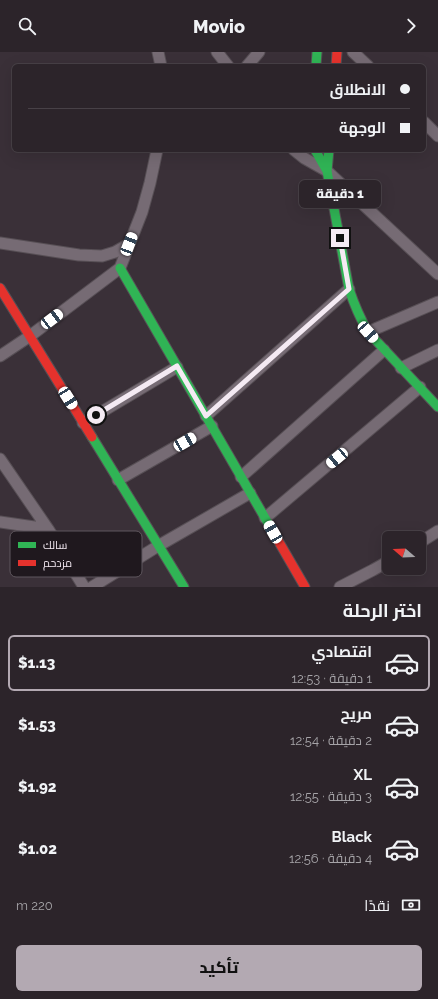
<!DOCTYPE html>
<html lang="ar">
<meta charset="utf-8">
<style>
:root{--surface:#2c242a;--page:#342c32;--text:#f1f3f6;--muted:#a6a4a8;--line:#484147;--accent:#b3a9b2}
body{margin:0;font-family:Raleway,Cairo,sans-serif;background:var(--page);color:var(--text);direction:rtl;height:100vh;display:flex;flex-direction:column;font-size:15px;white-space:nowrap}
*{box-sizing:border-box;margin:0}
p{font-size:13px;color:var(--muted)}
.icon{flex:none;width:22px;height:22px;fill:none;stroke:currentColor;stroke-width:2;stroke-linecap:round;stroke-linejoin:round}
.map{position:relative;height:535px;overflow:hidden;direction:ltr}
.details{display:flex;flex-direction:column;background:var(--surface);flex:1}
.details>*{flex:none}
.top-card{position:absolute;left:12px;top:12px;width:414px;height:88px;border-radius:6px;box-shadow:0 4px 16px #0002,0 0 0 1px var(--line);direction:rtl;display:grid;align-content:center;height:88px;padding:0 16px;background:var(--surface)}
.needle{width:26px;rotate:289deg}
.tools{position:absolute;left:382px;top:479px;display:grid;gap:8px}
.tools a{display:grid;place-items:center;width:44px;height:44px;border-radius:6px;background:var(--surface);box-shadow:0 4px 16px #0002,0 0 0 1px var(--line);font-size:20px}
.end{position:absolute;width:18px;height:18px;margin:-9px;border:5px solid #f4eaf3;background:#111;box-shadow:0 0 0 2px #111}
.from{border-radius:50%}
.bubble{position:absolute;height:28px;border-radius:6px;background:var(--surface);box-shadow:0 4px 16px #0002,0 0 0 1px var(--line);font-size:13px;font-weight:800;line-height:28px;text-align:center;direction:rtl}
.car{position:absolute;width:12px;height:24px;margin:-12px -6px;border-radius:5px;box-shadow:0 0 3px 1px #0007;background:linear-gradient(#fff 24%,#345 0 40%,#fff 0 76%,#345 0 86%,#fff 0)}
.top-card b{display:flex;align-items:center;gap:14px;height:38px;font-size:15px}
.top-card b+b{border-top:1px solid var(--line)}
.top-card i{width:10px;height:10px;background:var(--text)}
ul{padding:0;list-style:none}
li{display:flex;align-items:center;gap:12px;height:56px;margin:0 8px 6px;padding:0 8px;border:2px solid transparent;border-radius:6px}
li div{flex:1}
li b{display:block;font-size:15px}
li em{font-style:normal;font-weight:800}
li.current{border-color:var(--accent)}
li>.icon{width:36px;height:36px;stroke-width:1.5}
h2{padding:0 16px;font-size:18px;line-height:48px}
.pay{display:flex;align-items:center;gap:10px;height:44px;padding:0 16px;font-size:15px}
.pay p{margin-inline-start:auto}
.action{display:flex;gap:8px;margin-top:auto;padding:8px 16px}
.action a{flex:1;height:46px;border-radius:6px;background:var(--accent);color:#111;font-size:16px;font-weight:800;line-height:46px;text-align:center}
header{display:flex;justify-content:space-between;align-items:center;height:52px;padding:0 16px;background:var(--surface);font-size:18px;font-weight:800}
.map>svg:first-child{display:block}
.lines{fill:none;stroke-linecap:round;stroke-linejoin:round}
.street-casing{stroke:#574f55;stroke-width:13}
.fast-casing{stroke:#574f55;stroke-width:11}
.jam-casing{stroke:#574f55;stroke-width:11}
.street{stroke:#766b74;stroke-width:11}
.fast{stroke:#30b455;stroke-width:9}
.jam{stroke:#e5322d;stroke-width:9}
.route{stroke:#f4eaf3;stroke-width:5}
.key{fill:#1f181e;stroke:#5f575e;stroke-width:1}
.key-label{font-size:11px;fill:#f4eaf3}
</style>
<header><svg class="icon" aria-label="forward" viewBox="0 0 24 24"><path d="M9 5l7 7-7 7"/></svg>Movio<svg class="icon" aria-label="search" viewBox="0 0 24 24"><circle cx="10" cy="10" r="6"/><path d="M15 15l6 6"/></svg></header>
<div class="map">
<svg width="438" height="535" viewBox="0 0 438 535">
<rect width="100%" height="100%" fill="#3a3038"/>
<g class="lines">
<defs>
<path id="street" d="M 158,0 L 161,14
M 217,0 L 228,14
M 353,0 L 368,14
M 247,14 L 259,0
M 424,70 L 438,84
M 294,98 L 304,106 L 327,119 L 438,222
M 0,191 L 79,203 L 102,204 L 115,200 L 129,192
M 368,280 L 438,250
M 0,304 L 30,284 L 120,216 L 142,160 L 150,131 L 157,98
M 401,316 L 438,298
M 206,364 L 349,237
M 83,371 L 177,315
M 0,407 L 48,477 L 84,535
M 241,425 L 384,298
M 118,428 L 212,374
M 265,466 L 420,335
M 0,470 L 48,477
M 419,491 L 438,479
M 92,535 L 158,494 L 250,441
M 340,535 L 373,518 L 389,509"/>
<path id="fast" d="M 316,14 L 317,0
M 315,98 L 327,119
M 329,98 L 327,119 L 349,237 C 354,252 360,266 368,280 L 438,355
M 120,216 L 272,478
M 92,385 L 184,535"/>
<path id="jam" d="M 336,14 L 337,0
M 0,236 L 92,385
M 272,478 L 305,535"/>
</defs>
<use href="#street" class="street-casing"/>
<use href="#fast" class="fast-casing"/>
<use href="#jam" class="jam-casing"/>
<use href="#street" class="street"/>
<use href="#fast" class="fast"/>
<use href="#jam" class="jam"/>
</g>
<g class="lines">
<path class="route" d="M 96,363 L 177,314 L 206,364 L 349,237 L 340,186"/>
</g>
<rect x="10" y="479" width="132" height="46" rx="6" class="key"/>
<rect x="18" y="490" width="18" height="6" fill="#30b455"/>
<rect x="18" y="508" width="18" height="6" fill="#e5322d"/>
<g class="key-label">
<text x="43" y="497">سالك</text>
<text x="43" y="515">مزدحم</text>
</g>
</svg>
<div class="tools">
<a><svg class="needle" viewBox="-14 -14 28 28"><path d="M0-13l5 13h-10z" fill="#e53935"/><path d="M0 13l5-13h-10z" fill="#a6a4a8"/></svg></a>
</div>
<i class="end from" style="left:96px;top:363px"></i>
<i class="end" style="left:340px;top:186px"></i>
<div class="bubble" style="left:299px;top:128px;width:82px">1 دقيقة</div>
<i class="car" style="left:129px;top:192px;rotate:21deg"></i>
<i class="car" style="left:52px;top:267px;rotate:53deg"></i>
<i class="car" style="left:368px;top:280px;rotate:138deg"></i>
<i class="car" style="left:68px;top:346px;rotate:148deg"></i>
<i class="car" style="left:185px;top:390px;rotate:60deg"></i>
<i class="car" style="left:337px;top:406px;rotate:230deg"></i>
<i class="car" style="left:273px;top:480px;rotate:330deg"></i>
<div class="top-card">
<b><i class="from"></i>الانطلاق</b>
<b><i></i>الوجهة</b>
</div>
</div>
<section class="details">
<h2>اختر الرحلة</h2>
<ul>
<li class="current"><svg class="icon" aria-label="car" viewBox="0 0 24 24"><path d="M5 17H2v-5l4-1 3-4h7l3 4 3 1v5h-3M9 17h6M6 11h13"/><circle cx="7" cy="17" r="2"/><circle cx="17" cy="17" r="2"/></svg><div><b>اقتصادي</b><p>1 دقيقة · 12:53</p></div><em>$1.13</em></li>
<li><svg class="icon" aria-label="car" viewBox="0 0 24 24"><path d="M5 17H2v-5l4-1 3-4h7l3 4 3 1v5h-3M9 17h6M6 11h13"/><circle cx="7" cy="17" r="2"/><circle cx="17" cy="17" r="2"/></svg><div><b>مريح</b><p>2 دقيقة · 12:54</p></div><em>$1.53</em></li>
<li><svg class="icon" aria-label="car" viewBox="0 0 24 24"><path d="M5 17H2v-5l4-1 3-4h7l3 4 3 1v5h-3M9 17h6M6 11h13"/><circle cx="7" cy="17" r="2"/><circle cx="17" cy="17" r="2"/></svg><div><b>XL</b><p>3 دقيقة · 12:55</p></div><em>$1.92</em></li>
<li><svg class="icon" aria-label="car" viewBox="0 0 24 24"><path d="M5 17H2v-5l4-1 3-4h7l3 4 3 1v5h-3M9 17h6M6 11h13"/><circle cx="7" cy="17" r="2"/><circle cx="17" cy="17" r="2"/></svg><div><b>Black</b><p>4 دقيقة · 12:56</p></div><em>$1.02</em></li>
</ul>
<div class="pay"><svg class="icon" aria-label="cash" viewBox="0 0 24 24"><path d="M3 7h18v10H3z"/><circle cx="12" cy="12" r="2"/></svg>نقدًا<p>220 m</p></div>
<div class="action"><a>تأكيد</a></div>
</section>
